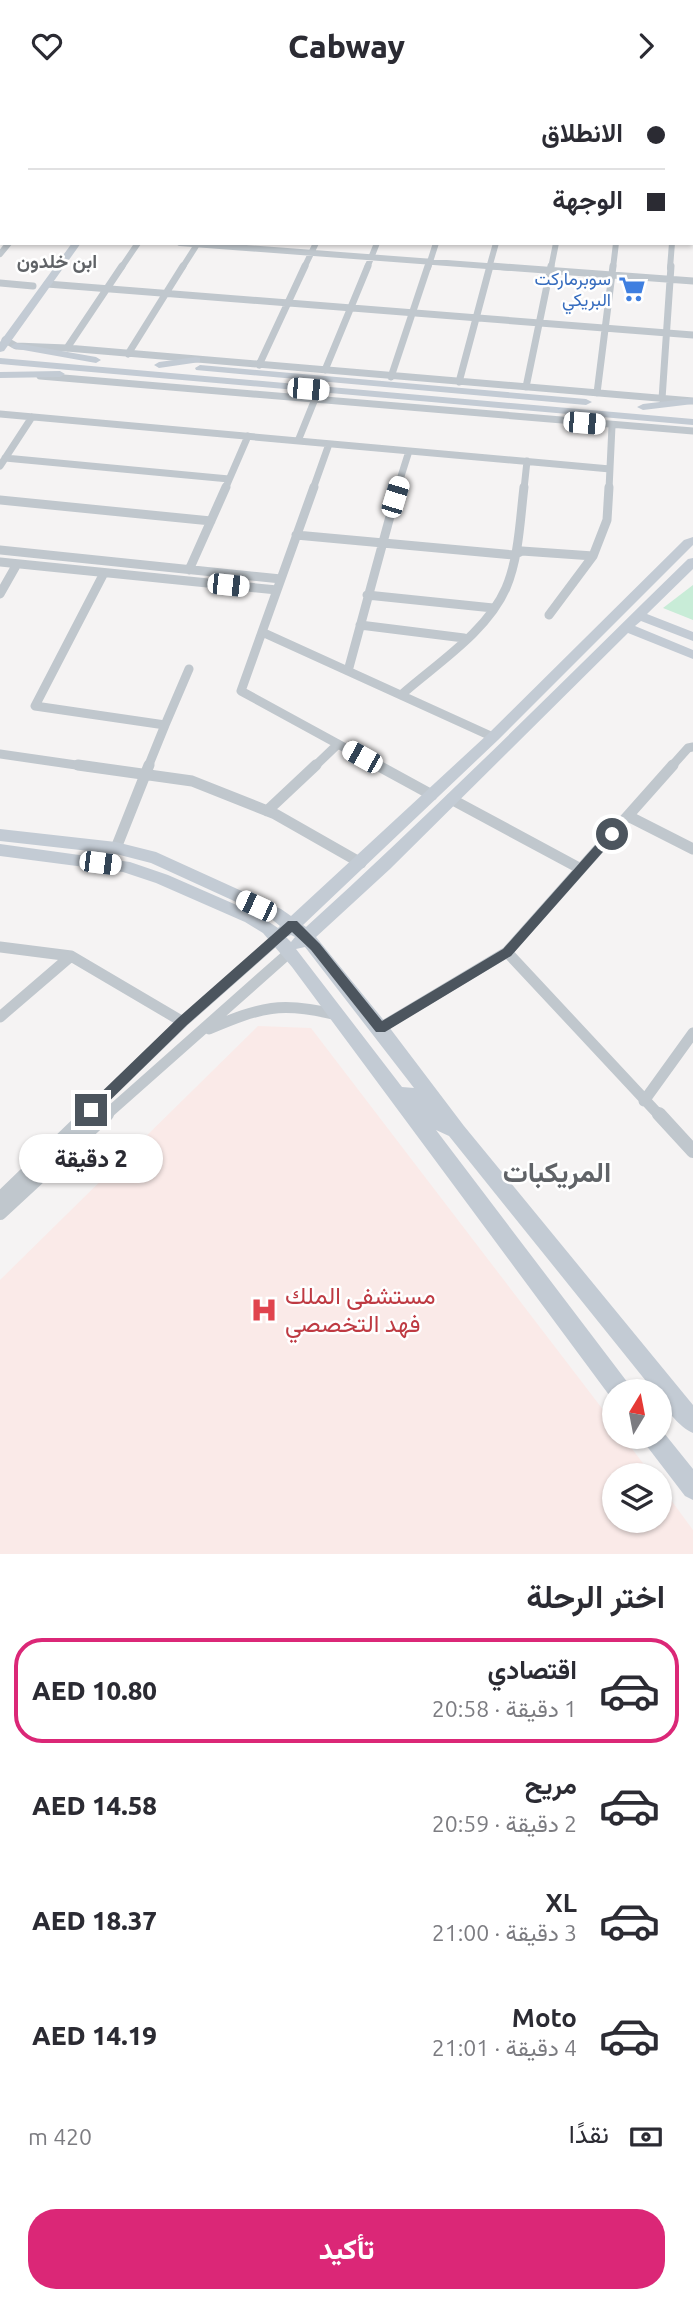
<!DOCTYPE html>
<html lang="ar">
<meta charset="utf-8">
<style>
:root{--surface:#fff;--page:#f7f7f7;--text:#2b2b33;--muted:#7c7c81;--line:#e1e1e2;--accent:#db2777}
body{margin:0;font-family:Ubuntu,Vazirmatn,sans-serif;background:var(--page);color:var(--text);direction:rtl;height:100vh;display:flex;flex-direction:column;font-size:26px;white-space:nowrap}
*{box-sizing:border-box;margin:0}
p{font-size:23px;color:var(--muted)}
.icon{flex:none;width:38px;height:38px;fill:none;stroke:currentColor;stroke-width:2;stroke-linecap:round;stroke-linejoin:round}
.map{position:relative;height:1463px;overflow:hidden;direction:ltr}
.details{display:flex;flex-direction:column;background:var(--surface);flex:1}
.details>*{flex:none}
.hud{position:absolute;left:0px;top:0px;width:693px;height:154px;box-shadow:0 2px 5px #0004;direction:rtl;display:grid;align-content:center;height:154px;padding:0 28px;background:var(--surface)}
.needle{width:46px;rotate:10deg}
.controls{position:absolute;left:602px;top:1288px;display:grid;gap:14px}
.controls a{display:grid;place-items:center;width:70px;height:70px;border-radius:50%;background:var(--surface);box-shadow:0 2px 5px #0004;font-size:35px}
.end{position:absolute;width:32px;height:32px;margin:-16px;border:9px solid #4c555e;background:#fff;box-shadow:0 0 0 4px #fff}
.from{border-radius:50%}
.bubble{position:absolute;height:49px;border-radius:24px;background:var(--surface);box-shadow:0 2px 5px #0004;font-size:23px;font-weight:800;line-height:49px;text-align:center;direction:rtl}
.car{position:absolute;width:21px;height:42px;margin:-21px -10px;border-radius:9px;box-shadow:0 0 5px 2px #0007;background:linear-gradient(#fff 24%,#345 0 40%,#fff 0 76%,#345 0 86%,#fff 0)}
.hud b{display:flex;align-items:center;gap:24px;height:66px;font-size:26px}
.hud b+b{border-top:2px solid var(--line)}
.hud i{width:18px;height:18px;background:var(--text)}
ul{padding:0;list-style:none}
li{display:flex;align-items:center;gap:21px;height:105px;margin:0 14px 10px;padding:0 14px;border:4px solid transparent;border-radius:28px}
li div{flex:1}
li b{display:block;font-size:26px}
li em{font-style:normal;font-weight:800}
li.on{border-color:var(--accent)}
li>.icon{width:63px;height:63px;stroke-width:1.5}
h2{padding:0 28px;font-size:32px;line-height:84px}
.pay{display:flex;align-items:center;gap:18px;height:77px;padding:0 28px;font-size:26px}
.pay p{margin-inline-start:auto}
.primary-button{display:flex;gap:14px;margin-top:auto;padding:14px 28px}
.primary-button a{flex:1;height:80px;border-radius:28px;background:var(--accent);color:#fff;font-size:28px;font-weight:800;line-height:80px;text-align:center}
header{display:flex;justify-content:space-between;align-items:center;height:91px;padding:0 28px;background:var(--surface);font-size:32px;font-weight:800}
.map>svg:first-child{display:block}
.medical{fill:#faeae8}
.green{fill:#c8ecd7}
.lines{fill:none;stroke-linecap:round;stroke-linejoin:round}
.street-far4{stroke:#c0c7cd;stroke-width:6}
.street-far3{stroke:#c0c7cd;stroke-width:7}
.street-far2{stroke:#c0c7cd;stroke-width:9}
.street-far1{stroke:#c0c7cd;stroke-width:11}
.street{stroke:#c0c7cd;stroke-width:14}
.secondary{fill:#c3cbd4;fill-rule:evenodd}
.highway{fill:#90a4bb;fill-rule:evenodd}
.route{fill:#4c555e}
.labels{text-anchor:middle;stroke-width:5;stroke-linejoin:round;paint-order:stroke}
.far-shop-label{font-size:18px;fill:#366cbe;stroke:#fff;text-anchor:end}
.far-neighbourhood-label{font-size:19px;font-weight:bold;fill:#606367;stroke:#fff}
.near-health-label{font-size:24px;fill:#be3a42;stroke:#fff;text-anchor:start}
.near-neighbourhood-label{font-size:28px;font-weight:bold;fill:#606367;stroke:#fff}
</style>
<header><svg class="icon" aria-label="forward" viewBox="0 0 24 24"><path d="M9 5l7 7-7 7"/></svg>Cabway<svg class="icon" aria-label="heart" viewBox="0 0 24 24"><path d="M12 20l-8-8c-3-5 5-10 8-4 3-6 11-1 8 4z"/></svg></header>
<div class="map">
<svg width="693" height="1463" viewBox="0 0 693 1463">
<rect width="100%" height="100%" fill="#f5f3f3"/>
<path class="medical" d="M 258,935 L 311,937 L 614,1333 L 614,1346 L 623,1346 L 652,1384 L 614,1384 L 614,1430 L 660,1430 L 660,1394 L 693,1439 L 693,1463 L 0,1463 L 0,1189 Z"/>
<path class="green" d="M 693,494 L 693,529 L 663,517 Z"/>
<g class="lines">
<path class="street-far4" d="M 330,0 L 359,2
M 37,2 L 39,0
M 86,2 L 88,0
M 0,40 L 2,38
M 180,152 L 514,177
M 0,163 L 9,152
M 121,177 L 138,152
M 182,177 L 198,152
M 304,177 L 316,152
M 367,177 L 377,152
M 428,177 L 436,152
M 489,177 L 496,152
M 551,177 L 556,152
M 613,177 L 616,152
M 670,177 L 672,152"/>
<path class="street-far3" d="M 491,175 L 693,190
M 0,192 L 33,195
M 47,193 L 693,244
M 5,249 L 16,255 L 67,257 L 693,310
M 67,257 L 122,175
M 128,263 L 183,175
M 259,274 L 305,175
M 325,279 L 368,175
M 40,285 L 693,340
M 391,286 L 428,175
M 459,291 L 490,175
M 526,296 L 551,175
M 597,302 L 613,175
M 662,308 L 671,175
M 0,323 L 610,378
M 298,350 L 315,308
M 5,367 L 229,388
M 0,375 L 32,326
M 225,398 L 248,345
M 313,398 L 329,353
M 397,398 L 409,360
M 524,398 L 527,370
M 609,398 L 612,335"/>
<path class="street-far2" d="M 314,396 L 262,541 L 493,646
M 0,409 L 211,430
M 296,444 L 514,464 L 522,460 L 593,465
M 0,459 L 281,488
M 0,471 L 277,499
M 189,479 L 226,396
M 104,482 L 35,615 L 165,634 L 148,676
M 0,503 L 17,473
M 367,504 L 493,517
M 549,524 L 593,465 L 607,429 L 609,396
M 360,534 L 464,547
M 262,541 L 241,600 L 380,676
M 348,580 L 398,396
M 401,604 C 436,573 487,541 506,497 C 519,466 520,429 524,396
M 165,634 L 189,578
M 0,663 L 90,676
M 314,676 L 338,653
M 671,676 L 688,657 L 693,656"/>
<path class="street-far1" d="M 78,674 L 192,690 L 275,723 L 361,772
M 377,674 L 432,704
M 451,708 L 581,778
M 267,720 L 316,674
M 628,725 L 693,758
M 116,757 L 149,674
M 0,856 L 71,865 L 183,931
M 507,861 L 660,1025
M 0,926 L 71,865
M 380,937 L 507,861 L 673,674
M 209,938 C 261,916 281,910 337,924
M 644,1010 L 693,942
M 86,1025 L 183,931 L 278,847
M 105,1025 L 290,861"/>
<path class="street" d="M 659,1023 L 693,1060
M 0,1108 L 88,1023
M 0,1122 L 107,1023"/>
<path class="secondary" d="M 181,0 L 189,0 L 180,2 Z
M 645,0 L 664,0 L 642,2 Z
M 691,2 L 693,2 L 693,6 L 691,6 Z
M 691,140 L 693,141 L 693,147 L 691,146 Z
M 72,152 L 81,152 L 4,260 L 0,261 L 0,251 Z
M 16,252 L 96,266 L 101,269 L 96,272 L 12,257 L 11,255 Z
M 196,266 L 200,267 L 200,271 L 159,277 L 154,274 L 159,271 Z
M 0,267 L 693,328 L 693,334 L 0,273 Z
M 200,274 L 586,308 L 592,311 L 586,314 L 196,279 L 195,277 Z
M 0,281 L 60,280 L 65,283 L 60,286 L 0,287 Z
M 693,307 L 693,313 L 643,319 L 637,316 L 643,313 Z
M 693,446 L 693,454 L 498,649 L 303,834 L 306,836 C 437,717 563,590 688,468 L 693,467 L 693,478 L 647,523 L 693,541 L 693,550 L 641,530 L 635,535 L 693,559 L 693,568 L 628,542 L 390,778 L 316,846 L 386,932 L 464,1035 L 693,1314 L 693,1342 C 680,1337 660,1314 660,1300 L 654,1300 L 449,1045 L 436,1039 L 628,1292 L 631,1300 L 614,1300 L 614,1308 L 612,1308 L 292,876 L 263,842 L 245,831 L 156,792 L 123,781 L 0,765 L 0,753 L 130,771 L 168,784 L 257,823 L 278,837 L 280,835 L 269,826 L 151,772 L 116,763 L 0,750 L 0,738 L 116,751 L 156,761 L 281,818 L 291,825 L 488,643 L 684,449 ZM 291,844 L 295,846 L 291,851 L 286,846 ZM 305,856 L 414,997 L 402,996 L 296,858 Z
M 660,1337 L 693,1378 L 693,1409 L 685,1405 L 646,1354 L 643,1346 L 660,1346 Z"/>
<path class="highway" d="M 660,0 L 682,0 L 659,2 Z
M 0,85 L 2,85 L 2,91 L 0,91 Z"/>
</g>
<path class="route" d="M 612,739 L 616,740 L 616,746 L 511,865 L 385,941 L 376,941 L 311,859 L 292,841 L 187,934 L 96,1023 L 87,1023 L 87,1015 L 178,927 L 288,830 L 297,830 L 320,853 L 382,930 L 503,858 L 608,740 Z"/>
<defs>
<symbol id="supermarket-bare" viewBox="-9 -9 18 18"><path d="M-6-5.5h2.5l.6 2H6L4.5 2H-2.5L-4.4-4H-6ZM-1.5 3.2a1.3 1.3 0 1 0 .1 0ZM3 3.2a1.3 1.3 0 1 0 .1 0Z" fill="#3f7fe0" stroke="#fff" stroke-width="2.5" paint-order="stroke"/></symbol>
<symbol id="hospital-bare" viewBox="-9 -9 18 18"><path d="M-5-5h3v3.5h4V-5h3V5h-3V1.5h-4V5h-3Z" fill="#e0444e" stroke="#fff" stroke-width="2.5" paint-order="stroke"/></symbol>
</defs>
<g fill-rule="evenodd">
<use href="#supermarket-bare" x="613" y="179" width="38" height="38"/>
<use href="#hospital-bare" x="245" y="1200" width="38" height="38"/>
</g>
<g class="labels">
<g class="far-shop-label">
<text x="611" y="194">سوبرماركت<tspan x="611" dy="21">البريكي</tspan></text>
</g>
<g class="far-neighbourhood-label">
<text x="57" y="177">ابن خلدون</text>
</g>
<g class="near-health-label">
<text x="285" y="1213">مستشفى الملك<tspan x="285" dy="28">فهد التخصصي</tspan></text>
</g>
<g class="near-neighbourhood-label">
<text x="557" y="1091">المريكبات</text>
</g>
</g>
</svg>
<div class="controls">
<a><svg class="needle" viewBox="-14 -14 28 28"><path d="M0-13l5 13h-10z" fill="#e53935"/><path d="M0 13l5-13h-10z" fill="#7c7c81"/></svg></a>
<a><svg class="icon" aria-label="layers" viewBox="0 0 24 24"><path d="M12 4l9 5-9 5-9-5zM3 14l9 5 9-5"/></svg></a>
</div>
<i class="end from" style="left:612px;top:743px"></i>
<i class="end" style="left:91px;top:1019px"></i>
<div class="bubble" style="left:19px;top:1043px;width:144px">2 دقيقة</div>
<i class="car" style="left:308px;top:298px;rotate:95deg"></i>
<i class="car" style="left:584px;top:332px;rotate:95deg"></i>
<i class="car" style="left:395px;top:406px;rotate:17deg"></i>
<i class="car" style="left:228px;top:494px;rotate:96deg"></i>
<i class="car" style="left:362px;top:666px;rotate:299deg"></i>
<i class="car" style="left:100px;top:772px;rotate:97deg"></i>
<i class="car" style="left:256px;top:815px;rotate:295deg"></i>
<div class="hud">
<b><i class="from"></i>الانطلاق</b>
<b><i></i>الوجهة</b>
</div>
</div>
<section class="details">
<h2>اختر الرحلة</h2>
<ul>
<li class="on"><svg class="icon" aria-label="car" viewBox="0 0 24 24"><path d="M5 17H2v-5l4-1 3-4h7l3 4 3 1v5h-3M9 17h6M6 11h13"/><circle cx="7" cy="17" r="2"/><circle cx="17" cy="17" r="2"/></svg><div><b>اقتصادي</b><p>1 دقيقة · 20:58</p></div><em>AED 10.80</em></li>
<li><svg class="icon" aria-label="car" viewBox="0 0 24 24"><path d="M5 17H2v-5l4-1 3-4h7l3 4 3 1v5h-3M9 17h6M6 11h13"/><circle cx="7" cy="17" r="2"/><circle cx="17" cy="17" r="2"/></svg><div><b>مريح</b><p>2 دقيقة · 20:59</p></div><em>AED 14.58</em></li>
<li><svg class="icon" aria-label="car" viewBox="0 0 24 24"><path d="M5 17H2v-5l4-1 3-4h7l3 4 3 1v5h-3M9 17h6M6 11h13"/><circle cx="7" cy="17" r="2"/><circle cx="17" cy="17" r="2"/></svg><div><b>XL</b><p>3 دقيقة · 21:00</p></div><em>AED 18.37</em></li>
<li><svg class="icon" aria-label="car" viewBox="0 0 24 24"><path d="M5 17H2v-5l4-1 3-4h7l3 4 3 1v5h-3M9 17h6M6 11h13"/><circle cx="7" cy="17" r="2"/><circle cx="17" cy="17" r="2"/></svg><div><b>Moto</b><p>4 دقيقة · 21:01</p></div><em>AED 14.19</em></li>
</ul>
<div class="pay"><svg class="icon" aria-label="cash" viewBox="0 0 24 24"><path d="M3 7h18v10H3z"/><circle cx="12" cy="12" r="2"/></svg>نقدًا<p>420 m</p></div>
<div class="primary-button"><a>تأكيد</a></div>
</section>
